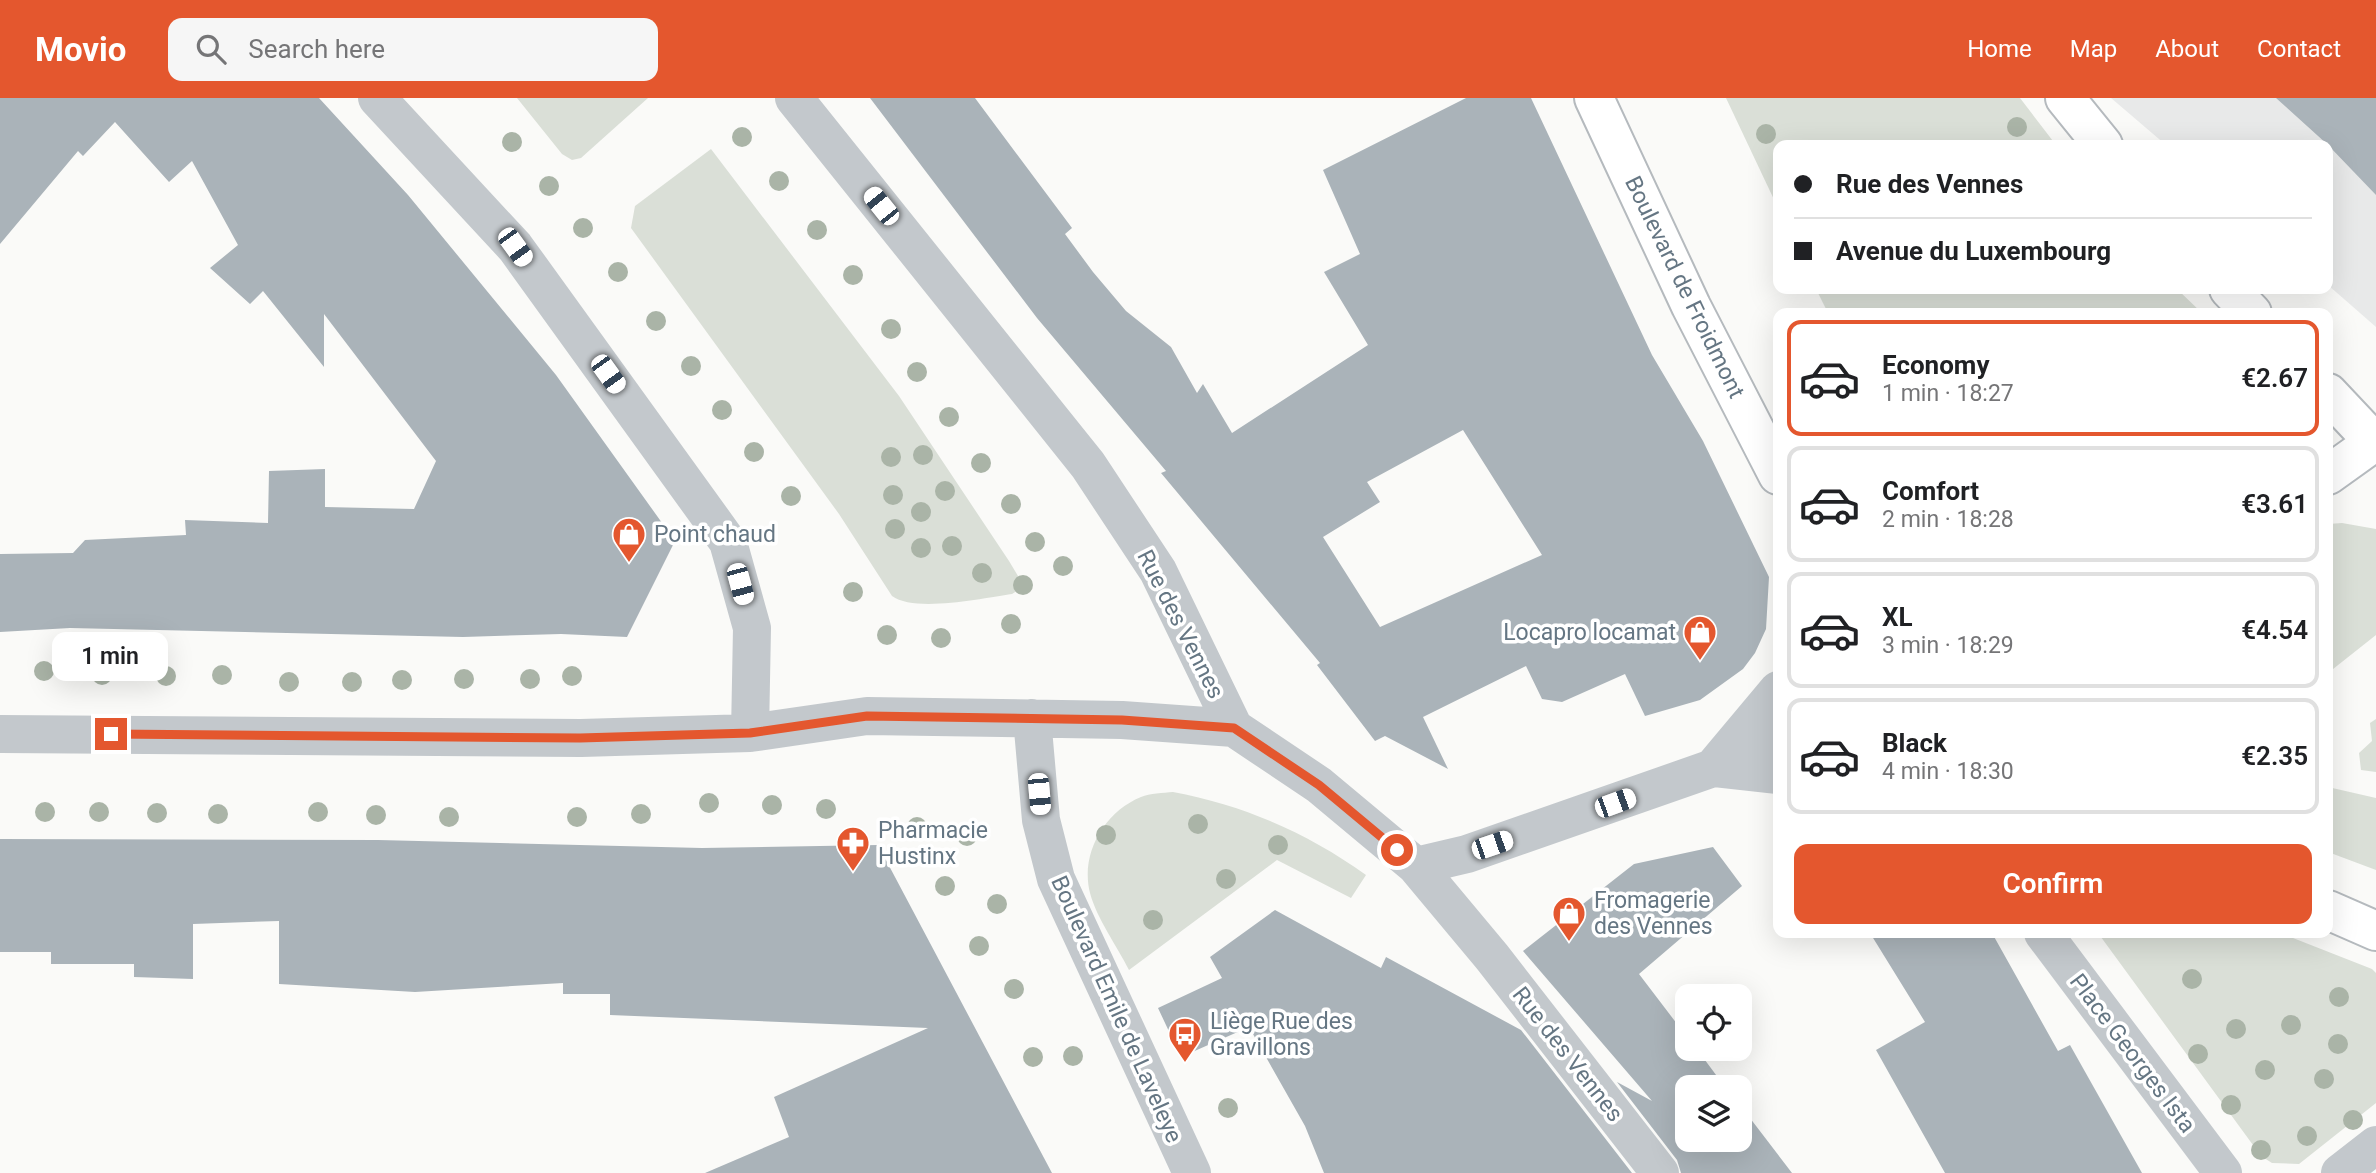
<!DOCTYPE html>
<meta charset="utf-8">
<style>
:root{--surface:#fff;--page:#f6f6f6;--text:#202124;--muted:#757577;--line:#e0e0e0;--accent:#e4572e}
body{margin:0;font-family:Roboto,sans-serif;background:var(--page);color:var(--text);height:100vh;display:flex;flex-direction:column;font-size:26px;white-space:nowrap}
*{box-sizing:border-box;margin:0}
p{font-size:23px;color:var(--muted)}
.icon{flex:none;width:38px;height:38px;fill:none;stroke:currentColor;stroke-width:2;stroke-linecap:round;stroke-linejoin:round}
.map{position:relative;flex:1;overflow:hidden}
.sheet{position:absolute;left:1773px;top:210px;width:560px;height:630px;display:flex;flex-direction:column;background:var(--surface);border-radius:14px;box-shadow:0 7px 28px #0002}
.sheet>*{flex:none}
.top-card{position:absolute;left:1773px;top:42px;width:560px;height:154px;border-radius:14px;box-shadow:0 7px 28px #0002;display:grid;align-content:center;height:154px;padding:0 21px;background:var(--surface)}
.fabs{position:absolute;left:1675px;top:886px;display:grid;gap:14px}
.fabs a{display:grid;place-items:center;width:77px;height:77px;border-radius:14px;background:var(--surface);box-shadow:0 7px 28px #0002;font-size:35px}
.end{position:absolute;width:32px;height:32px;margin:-16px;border:9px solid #e4572e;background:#fff;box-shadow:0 0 0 4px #fff}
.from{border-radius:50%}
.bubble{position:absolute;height:49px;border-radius:14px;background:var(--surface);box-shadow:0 7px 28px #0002;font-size:23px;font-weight:600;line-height:49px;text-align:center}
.car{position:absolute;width:21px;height:42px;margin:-21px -10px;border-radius:9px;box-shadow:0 0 5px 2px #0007;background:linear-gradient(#fff 24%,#345 0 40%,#fff 0 76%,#345 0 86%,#fff 0)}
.top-card b{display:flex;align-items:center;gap:24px;height:66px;font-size:26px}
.top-card b+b{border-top:2px solid var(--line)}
.top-card i{width:18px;height:18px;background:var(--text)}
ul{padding:12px 0 0;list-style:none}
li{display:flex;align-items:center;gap:21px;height:116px;margin:0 14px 10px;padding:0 7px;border:4px solid var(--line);border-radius:14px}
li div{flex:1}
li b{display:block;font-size:26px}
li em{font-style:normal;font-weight:600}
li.selected{border-color:var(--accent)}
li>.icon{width:63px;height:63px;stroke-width:1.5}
.action{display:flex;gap:14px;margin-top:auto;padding:14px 21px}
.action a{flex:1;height:80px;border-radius:14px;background:var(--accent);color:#fff;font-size:28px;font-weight:600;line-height:80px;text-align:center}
header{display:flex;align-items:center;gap:42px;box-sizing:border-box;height:98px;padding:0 35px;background:var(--accent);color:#fff}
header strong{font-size:33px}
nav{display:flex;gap:38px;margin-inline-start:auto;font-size:24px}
.search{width:490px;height:63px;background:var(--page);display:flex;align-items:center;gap:18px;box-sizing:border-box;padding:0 24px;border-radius:14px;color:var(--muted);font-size:26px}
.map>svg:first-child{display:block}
.built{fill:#e8e9e9}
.green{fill:#dadfd7}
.building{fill:#aab3b9;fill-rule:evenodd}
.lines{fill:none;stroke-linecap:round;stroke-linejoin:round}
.major-casing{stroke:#b5babe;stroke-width:42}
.minor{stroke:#c3c8cc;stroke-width:38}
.major{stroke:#fff;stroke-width:38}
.tree{fill:#aab4a7}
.route{stroke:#e4572e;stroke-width:9}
.labels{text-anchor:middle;stroke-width:7;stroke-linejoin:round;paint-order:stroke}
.street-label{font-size:23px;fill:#657683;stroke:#fff}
.poi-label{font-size:23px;fill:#657683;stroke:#fff;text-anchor:start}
</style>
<header>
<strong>Movio</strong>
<div class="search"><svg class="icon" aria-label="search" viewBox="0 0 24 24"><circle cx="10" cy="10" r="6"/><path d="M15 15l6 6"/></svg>Search here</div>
<nav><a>Home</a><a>Map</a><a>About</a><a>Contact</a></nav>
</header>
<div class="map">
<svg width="2376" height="1075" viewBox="0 0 2376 1075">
<rect width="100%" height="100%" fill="#fafaf8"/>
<path class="built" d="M 2111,0 L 2376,0 L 2376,229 L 2328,187 L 2328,47 L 2166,47 Z"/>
<path class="green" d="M 517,0 L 648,0 L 581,60 L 572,62 L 562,56 Z
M 1726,0 L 2020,0 L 2056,47 L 1778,47 L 1778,110 Z
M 711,51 L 899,298 L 1009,463 L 1018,478 L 1020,491 L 1012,496 C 983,500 915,515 892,498 L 839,416 L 631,130 L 635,108 Z
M 1816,191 L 2177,191 L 2202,215 L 1828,215 Z
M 2342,425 L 2376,431 L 2376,537 L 2328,575 L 2328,426 Z
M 2376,621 L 2376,674 L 2361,672 L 2359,655 L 2372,643 L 2370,625 Z
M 2328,689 L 2376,700 L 2376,772 L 2328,754 Z
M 1173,694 C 1243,707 1308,735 1366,777 L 1351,800 L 1277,762 L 1129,872 C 1117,848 1097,821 1090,795 C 1080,756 1104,714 1141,699 C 1150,695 1163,695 1173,694 Z
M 2098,835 L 2280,835 L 2372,871 L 2376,875 L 2376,1005 L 2299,1066 L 2272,1065 L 2261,1058 Z"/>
<path class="building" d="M 0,0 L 319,0 L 408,97 L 556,277 L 675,443 L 627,539 L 561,536 L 463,539 L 70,530 L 0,534 L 0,456 L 73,455 L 85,442 L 186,437 L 185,422 L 268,425 L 269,373 L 325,371 L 325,409 L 414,411 L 436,363 L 324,216 L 324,269 L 263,193 L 250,206 L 210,170 L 238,147 L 192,63 L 169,84 L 115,24 L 83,58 L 78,53 L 0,146 Z
M 870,0 L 975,0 L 1072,130 L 1065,136 L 1093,174 L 1126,213 L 1171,249 L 1197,295 L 1203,286 L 1232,335 L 1368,247 L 1324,174 L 1360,156 L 1323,72 L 1466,0 L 1531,0 L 1652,257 L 1703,343 L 1769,479 L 1766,531 L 1755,555 L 1743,571 L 1700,602 L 1645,618 L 1625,576 L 1562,604 L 1542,601 L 1526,568 L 1423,619 L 1448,671 L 1385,638 L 1375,643 L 1317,567 L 1320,565 L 1161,375 L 1166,373 L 1037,220 ZM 1463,332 L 1542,457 L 1380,529 L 1323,439 L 1380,404 L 1367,384 Z
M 2276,0 L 2376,0 L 2376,97 L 2328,47 Z
M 0,741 L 378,742 L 702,750 L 878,747 L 1052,1075 L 705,1075 L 789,1039 L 774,999 L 928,930 L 610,917 L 610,896 L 563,896 L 563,885 L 415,894 L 279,886 L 279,823 L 193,826 L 193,881 L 134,879 L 134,866 L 51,866 L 51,854 L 0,854 Z
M 1713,749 L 1742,788 L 1639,876 L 1687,939 L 1687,950 L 1696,950 L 1725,989 L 1687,989 L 1687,1041 L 1740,1041 L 1740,1007 L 1792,1075 L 1681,1075 L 1677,1062 L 1617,984 L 1652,1003 L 1523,853 L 1634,766 Z
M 1275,812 L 1381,870 L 1386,859 L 1521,932 L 1632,1075 L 1324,1075 L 1305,1028 L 1249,929 L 1181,959 L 1158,910 L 1222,880 L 1210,859 Z
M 1870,835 L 1992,835 L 2058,953 L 2070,947 L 2142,1075 L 1945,1075 L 1876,952 L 1925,924 Z"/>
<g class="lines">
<defs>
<path id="major" d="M 1594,0 L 1691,208 L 1778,377
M 2065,0 L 2103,47
M 2229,191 L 2252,215
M 2328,295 L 2376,346
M 2328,377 L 2374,344
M 2328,812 L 2376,833"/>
</defs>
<use href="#major" class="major-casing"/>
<path class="minor" d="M 377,0 L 515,149 L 728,444 L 752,530 L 750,635
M 794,0 L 1088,367 L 1158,473 L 1234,630 L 1319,687 L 1416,768 L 1492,859 L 1660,1075
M 1032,620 L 1041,722 L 1056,781 L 1192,1075
M 0,636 L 581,640 L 750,635 L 867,618 L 1122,622 L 1234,630
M 1716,666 L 1778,592
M 1715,670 L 1778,677
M 1416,768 L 1467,756 L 1713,670 L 1778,643
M 2043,835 L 2223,1075
M 2340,1075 L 2376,1047"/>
<use href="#major" class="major"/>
</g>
<g class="tree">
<circle cx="2017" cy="29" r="10"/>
<circle cx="1766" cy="36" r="10"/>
<circle cx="742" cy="39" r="10"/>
<circle cx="512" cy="44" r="10"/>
<circle cx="779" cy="83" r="10"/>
<circle cx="549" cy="88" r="10"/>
<circle cx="583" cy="130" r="10"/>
<circle cx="817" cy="132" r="10"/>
<circle cx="618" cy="174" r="10"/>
<circle cx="853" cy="177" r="10"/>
<circle cx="656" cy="223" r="10"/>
<circle cx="891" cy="231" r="10"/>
<circle cx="691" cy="268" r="10"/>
<circle cx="917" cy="274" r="10"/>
<circle cx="722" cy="312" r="10"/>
<circle cx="949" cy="319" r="10"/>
<circle cx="754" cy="354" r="10"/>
<circle cx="923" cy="357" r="10"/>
<circle cx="891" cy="359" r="10"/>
<circle cx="981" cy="365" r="10"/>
<circle cx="945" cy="393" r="10"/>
<circle cx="893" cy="397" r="10"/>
<circle cx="791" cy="398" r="10"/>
<circle cx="1011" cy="406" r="10"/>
<circle cx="921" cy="414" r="10"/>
<circle cx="895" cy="431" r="10"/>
<circle cx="1035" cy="444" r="10"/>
<circle cx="952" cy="448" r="10"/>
<circle cx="921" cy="450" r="10"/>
<circle cx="1063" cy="468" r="10"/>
<circle cx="982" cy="475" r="10"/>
<circle cx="1023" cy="487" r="10"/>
<circle cx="853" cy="494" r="10"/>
<circle cx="1011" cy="526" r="10"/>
<circle cx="887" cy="537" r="10"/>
<circle cx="941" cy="540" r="10"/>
<circle cx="44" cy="573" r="10"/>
<circle cx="102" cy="577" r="10"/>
<circle cx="222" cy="577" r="10"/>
<circle cx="166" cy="578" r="10"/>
<circle cx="572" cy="578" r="10"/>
<circle cx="464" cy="581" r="10"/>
<circle cx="530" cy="581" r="10"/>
<circle cx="402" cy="582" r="10"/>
<circle cx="289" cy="584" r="10"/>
<circle cx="352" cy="584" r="10"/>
<circle cx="709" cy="705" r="10"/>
<circle cx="772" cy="707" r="10"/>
<circle cx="826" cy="711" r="10"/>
<circle cx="45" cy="714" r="10"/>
<circle cx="99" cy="714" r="10"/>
<circle cx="318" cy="714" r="10"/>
<circle cx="157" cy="715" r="10"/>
<circle cx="218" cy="716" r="10"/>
<circle cx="641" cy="716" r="10"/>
<circle cx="376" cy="717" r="10"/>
<circle cx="449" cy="719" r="10"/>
<circle cx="577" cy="719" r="10"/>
<circle cx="1198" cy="726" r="10"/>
<circle cx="917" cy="729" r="10"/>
<circle cx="1106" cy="737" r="10"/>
<circle cx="967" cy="738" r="10"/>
<circle cx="1278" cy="747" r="10"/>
<circle cx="1226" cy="781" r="10"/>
<circle cx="945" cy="788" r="10"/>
<circle cx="997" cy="806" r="10"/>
<circle cx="1153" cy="822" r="10"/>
<circle cx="979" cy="848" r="10"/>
<circle cx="2192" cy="881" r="10"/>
<circle cx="1014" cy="891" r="10"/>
<circle cx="2339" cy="899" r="10"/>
<circle cx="2291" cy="927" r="10"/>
<circle cx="2236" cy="931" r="10"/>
<circle cx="2338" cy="946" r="10"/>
<circle cx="2198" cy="956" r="10"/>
<circle cx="1073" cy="958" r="10"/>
<circle cx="1033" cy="959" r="10"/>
<circle cx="2265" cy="972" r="10"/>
<circle cx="2324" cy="981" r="10"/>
<circle cx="2231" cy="1007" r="10"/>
<circle cx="1228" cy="1010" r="10"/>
<circle cx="2353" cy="1022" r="10"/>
<circle cx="2307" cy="1038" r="10"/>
<circle cx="2261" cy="1052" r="10"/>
</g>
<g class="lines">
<path class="route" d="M 111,636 L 580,640 L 750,635 L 867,618 L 1122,622 L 1234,630 L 1319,687 L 1397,752"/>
</g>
<defs>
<symbol id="shop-pin" viewBox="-11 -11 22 30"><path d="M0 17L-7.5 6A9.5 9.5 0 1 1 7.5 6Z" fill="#e4572e" stroke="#fff"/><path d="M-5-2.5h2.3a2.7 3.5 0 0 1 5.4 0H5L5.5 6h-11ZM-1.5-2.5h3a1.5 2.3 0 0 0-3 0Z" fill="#fff"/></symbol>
<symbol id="pharmacy-pin" viewBox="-11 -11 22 30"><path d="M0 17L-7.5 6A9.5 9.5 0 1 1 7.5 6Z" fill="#e4572e" stroke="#fff"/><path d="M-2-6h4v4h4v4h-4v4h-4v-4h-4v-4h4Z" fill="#fff"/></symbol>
<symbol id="bus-pin" viewBox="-11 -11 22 30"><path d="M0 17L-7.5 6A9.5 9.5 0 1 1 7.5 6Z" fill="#e4572e" stroke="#fff"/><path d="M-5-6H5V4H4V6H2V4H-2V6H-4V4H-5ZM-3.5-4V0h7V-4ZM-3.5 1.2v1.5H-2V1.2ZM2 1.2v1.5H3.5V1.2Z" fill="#fff"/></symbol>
</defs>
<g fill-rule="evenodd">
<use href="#shop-pin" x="610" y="417" width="38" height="52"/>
<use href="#shop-pin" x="1681" y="515" width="38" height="52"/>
<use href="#pharmacy-pin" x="834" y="726" width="38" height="52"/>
<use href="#shop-pin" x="1550" y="796" width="38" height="52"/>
<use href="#bus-pin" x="1166" y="917" width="38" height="52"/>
</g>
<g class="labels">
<g class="street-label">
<text transform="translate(1685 189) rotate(64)" y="8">Boulevard de Froidmont</text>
<text transform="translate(1181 526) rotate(63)" y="8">Rue des Vennes</text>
<text transform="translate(1117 911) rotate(66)" y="8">Boulevard Emile de Laveleye</text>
<text transform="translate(2133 955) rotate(53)" y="8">Place Georges Ista</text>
<text transform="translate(1568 956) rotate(52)" y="8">Rue des Vennes</text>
</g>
<g class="poi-label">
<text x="654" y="444">Point chaud</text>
<text x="1676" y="542" text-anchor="end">Locapro locamat</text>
<text x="878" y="740">Pharmacie<tspan x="878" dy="26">Hustinx</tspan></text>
<text x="1594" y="810">Fromagerie<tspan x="1594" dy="26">des Vennes</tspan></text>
<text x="1210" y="931">Liège Rue des<tspan x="1210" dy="26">Gravillons</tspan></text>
</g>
</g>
</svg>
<div class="fabs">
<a><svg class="icon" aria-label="locate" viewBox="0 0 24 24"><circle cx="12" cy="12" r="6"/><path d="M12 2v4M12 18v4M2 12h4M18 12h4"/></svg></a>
<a><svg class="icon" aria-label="layers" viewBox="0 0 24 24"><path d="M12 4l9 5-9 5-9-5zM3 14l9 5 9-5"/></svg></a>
</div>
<i class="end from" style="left:1397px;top:752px"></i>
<i class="end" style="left:111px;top:636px"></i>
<div class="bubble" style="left:52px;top:534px;width:116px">1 min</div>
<i class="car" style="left:881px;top:108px;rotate:321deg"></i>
<i class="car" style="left:515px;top:149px;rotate:144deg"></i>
<i class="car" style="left:608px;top:276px;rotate:144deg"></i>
<i class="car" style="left:740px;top:486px;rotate:165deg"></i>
<i class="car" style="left:1039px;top:696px;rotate:175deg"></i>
<i class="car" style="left:1615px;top:705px;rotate:70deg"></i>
<i class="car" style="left:1492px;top:747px;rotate:71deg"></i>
<div class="top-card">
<b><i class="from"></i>Rue des Vennes</b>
<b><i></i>Avenue du Luxembourg</b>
</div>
<section class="sheet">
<ul>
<li class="selected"><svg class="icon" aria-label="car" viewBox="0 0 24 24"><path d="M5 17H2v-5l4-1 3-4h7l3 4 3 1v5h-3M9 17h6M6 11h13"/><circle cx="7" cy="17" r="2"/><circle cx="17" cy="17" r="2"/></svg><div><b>Economy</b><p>1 min · 18:27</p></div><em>€2.67</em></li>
<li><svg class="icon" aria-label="car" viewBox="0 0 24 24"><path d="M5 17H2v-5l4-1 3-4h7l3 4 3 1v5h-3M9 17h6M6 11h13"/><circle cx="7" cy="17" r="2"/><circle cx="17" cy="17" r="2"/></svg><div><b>Comfort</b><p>2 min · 18:28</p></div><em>€3.61</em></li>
<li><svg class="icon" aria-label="car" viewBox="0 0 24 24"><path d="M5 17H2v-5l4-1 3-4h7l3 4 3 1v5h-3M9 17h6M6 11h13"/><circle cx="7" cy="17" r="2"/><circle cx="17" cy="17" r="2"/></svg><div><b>XL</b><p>3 min · 18:29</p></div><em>€4.54</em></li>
<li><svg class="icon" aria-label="car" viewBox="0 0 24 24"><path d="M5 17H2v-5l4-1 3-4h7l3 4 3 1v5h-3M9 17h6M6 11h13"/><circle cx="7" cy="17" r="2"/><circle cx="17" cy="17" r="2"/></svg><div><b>Black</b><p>4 min · 18:30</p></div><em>€2.35</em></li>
</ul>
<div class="action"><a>Confirm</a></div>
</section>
</div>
